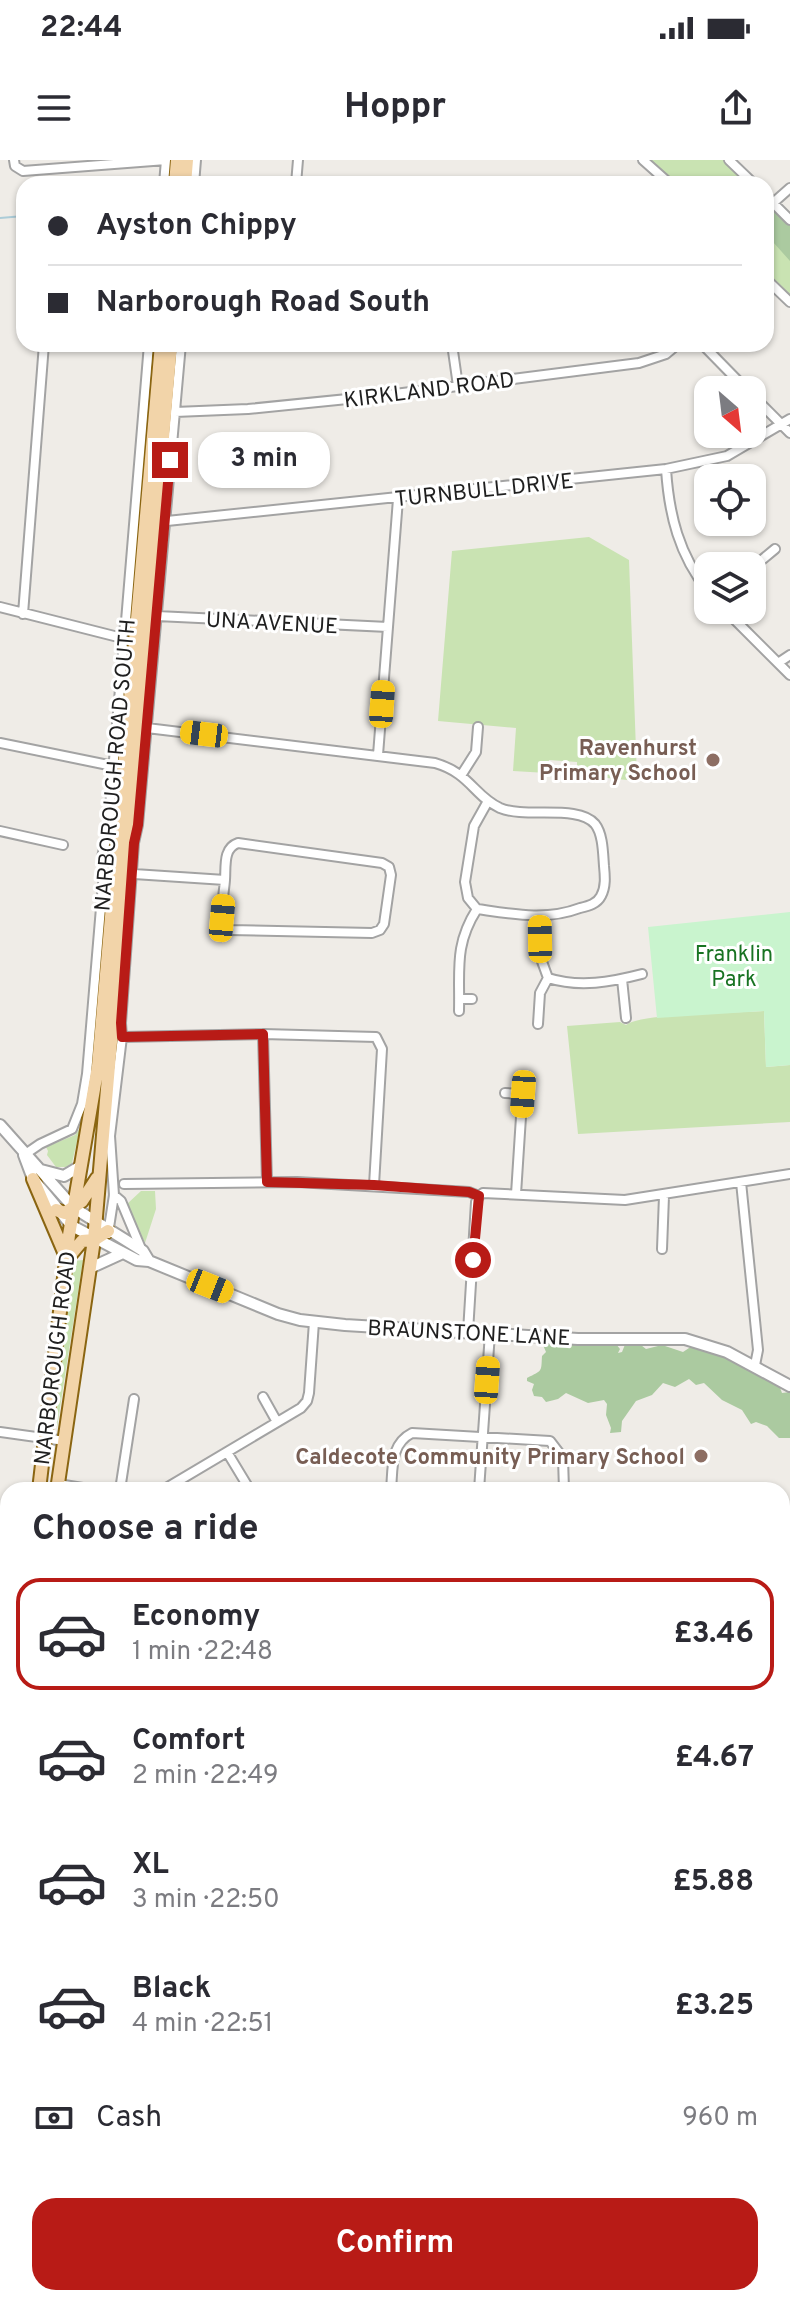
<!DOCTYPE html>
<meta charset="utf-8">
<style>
:root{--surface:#fff;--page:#f2f2f3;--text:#2b2b33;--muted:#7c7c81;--line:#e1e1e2;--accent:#b81b16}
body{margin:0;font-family:Overpass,sans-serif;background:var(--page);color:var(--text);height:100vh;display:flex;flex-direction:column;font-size:30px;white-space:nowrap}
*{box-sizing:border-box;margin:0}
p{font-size:26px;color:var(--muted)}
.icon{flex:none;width:44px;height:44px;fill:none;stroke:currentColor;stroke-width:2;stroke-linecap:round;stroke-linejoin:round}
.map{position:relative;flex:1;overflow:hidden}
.details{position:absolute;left:0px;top:1322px;width:790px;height:824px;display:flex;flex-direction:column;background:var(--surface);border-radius:24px 24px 0 0;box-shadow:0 2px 6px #0004}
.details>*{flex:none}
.top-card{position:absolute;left:16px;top:16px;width:758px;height:176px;border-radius:24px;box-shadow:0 2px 6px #0004;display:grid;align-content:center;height:176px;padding:0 32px;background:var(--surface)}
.needle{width:52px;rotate:152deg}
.controls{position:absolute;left:694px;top:216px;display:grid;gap:16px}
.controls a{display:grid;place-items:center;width:72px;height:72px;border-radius:16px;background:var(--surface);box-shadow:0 2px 6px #0004;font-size:40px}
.end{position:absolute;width:36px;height:36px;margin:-18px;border:10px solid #b81b16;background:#fff;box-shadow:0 0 0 4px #fff}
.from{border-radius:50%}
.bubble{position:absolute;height:56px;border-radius:24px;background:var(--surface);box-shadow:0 2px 6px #0004;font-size:26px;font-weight:700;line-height:56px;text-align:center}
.car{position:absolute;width:24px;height:48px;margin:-24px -12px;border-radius:10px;box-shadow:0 0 6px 2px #0007;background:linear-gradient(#f5c518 24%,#345 0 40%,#f5c518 0 76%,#345 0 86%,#f5c518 0)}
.top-card b{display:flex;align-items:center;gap:28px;height:76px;font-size:30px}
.top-card b+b{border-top:2px solid var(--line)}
.top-card i{width:20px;height:20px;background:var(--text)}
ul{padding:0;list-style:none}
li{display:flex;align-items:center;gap:24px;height:112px;margin:0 16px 12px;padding:0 16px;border:4px solid transparent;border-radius:24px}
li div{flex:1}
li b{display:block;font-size:30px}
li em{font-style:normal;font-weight:700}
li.current{border-color:var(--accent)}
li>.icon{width:72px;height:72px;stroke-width:1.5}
h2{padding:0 32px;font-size:36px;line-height:96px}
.pay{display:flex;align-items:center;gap:20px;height:88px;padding:0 32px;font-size:30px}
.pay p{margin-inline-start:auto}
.action{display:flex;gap:16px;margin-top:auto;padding:16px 32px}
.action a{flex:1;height:92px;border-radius:24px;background:var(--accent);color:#fff;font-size:32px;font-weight:700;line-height:92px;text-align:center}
.status{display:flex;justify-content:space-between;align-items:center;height:56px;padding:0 40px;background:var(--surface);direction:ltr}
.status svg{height:22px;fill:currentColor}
header{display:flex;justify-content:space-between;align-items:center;height:104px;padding:0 32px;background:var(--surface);font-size:36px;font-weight:700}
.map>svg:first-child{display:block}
.grass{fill:#c9e3b2}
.forest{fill:#abcaa0}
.park{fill:#c9f4ce}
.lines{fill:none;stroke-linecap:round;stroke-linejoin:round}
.stream{stroke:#acccd8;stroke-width:2}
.minor-casing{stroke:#a3a3a3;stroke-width:12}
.tertiary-casing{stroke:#a3a3a3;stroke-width:14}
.primary-casing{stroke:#8a6511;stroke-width:16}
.minor{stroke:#fff;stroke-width:8}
.tertiary{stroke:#fff;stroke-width:10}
.primary{stroke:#f2d4a9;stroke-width:12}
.route{stroke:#b81b16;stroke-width:10}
.education-dot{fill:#8d6e63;stroke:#fff;stroke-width:3}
.labels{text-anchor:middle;stroke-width:6;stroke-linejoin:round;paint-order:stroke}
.street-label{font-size:22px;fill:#1f1f1f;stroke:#fff}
.education-label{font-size:22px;font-weight:bold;fill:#785e54;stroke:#fff;text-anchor:end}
.park-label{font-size:22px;fill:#187322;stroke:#fff}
</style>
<div class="status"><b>22:44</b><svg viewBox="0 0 49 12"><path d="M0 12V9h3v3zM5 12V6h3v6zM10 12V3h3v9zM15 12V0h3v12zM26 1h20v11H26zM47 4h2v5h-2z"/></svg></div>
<header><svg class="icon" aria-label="menu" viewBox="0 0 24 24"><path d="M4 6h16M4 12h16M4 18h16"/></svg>Hoppr<svg class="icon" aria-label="share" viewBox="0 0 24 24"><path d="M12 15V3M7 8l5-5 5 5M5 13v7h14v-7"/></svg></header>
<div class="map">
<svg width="790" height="2146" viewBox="0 0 790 2146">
<rect width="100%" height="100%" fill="#efece7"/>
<path class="grass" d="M 650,0 L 726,0 L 751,24 L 676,24 Z
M 766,39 L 790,65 L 790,136 L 766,113 Z
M 589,377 L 629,400 L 637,617 L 627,620 L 577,615 L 577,602 L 549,600 L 547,613 L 513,611 L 516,568 L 438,561 L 452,391 Z
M 764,851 L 766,907 L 790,905 L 790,962 L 578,974 L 567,866 L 620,862 L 626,865 C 640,853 740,853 764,851 Z
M 80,968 L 72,1003 L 66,1007 L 56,1007 L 47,995 L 48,991 L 46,987 L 75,975 Z
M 141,1031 L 155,1031 L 156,1049 L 145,1083 L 127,1044 Z
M 83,1100 L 57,1267 L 54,1268 L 74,1101 Z"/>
<path class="forest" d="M 766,42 L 790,65 L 790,101 L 773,82 L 766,81 Z
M 548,1179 L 562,1183 L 616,1184 L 620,1189 L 618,1193 L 622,1192 L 626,1182 L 637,1182 L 646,1189 L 662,1185 L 683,1192 L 695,1184 C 724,1196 751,1210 779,1225 L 782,1233 L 790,1232 L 790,1278 L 779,1278 L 767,1266 L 756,1262 L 751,1264 L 742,1250 L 722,1240 L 704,1223 L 696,1225 L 689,1219 L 675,1227 L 663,1223 L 652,1235 L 636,1241 L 622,1261 L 621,1272 L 610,1273 L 611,1268 L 606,1255 L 607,1244 L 604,1240 L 588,1243 L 566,1233 L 558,1239 L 546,1242 L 542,1237 L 534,1236 L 532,1230 L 534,1224 L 527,1221 L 527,1218 C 543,1210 541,1212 542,1196 L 546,1192 L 543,1185 Z"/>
<path class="park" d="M 790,752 L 790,905 L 766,907 L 764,851 L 657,858 L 648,767 Z
M 790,2037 L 790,2146 L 767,2146 L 764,2138 L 782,2138 L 782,2052 Z"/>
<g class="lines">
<path class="stream" d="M 0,58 L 24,56
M 782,2105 L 790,2097"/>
<defs>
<path id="minor" d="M 14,0 L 15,6 L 23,11 L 166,0
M 643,0 L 670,24
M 729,0 L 754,24
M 164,24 L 166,0
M 194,24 L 196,0
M 296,24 L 298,0
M 766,36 L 790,60
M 773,43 L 790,28
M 766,119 L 790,142
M 22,134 L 24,135
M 452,184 L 458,226
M 702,184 L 747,230
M 752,235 L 790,273
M 175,252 L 248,249 L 387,235 L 639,203 L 666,194 L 678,184
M 666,309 C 669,355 679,395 708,431
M 167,361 L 666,309 L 727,296 L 790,259
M 752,408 L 775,389
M 0,447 L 122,478
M 725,450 L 790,515
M 23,454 L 44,184
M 157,456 L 388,467
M 778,503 L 790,495
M 147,568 L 435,603 C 470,613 474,636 500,648 C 526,659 578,644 595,664 C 603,674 603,693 604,706 C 605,716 606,727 601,736 C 597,744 588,746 580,748 C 546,761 512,754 477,749
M 0,583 L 113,606
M 378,595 L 398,339
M 462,614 L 476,592 L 478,567
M 0,671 L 63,685
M 134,714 L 225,720 C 224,736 217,758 229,770 L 372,773 L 380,770 L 384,764 L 391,715 L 389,707 L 382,703 L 238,683 C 223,688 226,706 225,720
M 540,757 L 540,796 L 548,818 C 580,828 611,822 642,814
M 622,819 L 626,858
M 459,839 L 472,839
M 459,851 C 460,810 454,785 477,749 L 468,738 L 465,722 L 474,666 L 488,641
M 538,864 L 540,833 L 548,818
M 263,874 L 267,1022
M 122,877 L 263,874 L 376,877 L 382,889 L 374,1025
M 505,933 L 523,934
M 24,995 L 40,984 L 72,969 L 82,944 L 87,914 L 104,712 L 102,697 L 108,671 L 123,493 L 122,478 L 126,461 L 149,184
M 741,1022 L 758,1190 L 755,1205
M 124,1024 L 297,1022 L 469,1032 L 479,1036 L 483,1033 L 625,1040 L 790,1014
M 516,1034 L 523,926
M 114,1035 L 121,1041 L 142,1091
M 108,1074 L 114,1035 L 110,976 L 122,877 L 121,863 L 134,683 L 138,665 L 181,184
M 662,1089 L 664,1036
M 468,1172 L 476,1042 L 479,1036
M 263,1237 L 277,1262
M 0,1272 L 65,1281
M 227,1292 L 250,1330
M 58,1324 L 95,1330
M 120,1330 L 134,1239
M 163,1330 L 301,1248 L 307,1241 L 309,1233 L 314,1162
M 391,1330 C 393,1308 390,1284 412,1273 L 550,1281 L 563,1298 L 564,1330
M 479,1330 L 490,1173
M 782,1417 L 790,1413
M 0,1531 L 8,1532
M 782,1642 L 790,1643
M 0,1731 L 8,1732
M 782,1791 L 790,1776
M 782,1913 L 790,1921
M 782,2025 L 790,2010
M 310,2138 L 353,2146
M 750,2138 L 754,2146
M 373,2146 L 373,2138
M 524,2146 L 555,2146
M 669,2146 L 673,2138"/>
<path id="tertiary" d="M 0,965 L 74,1048 L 143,1091 L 149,1101
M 24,995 L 33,1019 L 72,1066 L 137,1100 L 149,1101 L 278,1154 L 300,1160 L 345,1165 L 578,1179 L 685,1179 L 727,1192 L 790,1226
M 41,1010 L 64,1016 L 79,1007
M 90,1108 L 123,1093
M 0,2029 L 8,2038
M 272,2138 L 287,2146
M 207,2146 L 209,2138"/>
<path id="primary" d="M 175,24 L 177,0
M 185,24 L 187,0
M 33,1019 L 67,1099
M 56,1050 L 65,1053 L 82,1041 L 97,1018
M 67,1099 L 82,1081 L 94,1080 L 108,1071
M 39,1330 L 69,1075 L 98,906 L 161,184
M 57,1330 L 94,1080 L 171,184
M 0,1667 L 8,1609
M 0,1802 L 8,1742"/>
</defs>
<use href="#minor" class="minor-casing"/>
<use href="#tertiary" class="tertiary-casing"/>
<use href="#primary" class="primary-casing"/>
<use href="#minor" class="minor"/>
<use href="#tertiary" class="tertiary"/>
<use href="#primary" class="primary"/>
</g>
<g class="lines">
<path class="route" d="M 170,300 L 138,665 L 134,683 L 121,863 L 122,877 L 263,874 L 267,1022 L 374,1025 L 469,1032 L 479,1036 L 473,1100"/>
</g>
<g class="education-dot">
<circle cx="713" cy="600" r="8"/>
<circle cx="701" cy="1296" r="8"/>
</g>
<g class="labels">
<g class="street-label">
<text transform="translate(429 229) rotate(-7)" y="8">KIRKLAND ROAD</text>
<text transform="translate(484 329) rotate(-6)" y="8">TURNBULL DRIVE</text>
<text transform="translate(272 462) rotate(3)" y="8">UNA AVENUE</text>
<text transform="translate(114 605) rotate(-85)" y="8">NARBOROUGH ROAD SOUTH</text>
<text transform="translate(469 1172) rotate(3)" y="8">BRAUNSTONE LANE</text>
<text transform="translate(54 1198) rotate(-83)" y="8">NARBOROUGH ROAD</text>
</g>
<g class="education-label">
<text x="697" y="595">Ravenhurst<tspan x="697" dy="25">Primary School</tspan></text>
<text x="685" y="1304">Caldecote Community Primary School</text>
</g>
<g class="park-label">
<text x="734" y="801">Franklin<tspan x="734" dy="25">Park</tspan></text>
</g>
</g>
</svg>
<div class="controls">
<a><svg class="needle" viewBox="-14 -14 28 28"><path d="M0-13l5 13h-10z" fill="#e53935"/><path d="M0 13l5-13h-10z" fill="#7c7c81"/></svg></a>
<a><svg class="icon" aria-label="locate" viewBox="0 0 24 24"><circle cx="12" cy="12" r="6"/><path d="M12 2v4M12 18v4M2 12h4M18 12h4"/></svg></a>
<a><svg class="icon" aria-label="layers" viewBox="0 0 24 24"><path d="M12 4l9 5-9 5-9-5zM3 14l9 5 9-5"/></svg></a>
</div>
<i class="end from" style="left:473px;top:1100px"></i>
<i class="end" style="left:170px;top:300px"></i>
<div class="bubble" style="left:198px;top:272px;width:132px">3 min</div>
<i class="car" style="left:382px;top:544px;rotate:4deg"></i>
<i class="car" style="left:204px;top:574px;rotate:277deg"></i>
<i class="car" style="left:222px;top:758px;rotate:5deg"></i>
<i class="car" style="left:540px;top:779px;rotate:359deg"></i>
<i class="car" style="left:523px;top:934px;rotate:184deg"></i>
<i class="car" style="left:210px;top:1126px;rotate:112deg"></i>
<i class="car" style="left:487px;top:1220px;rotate:4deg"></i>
<div class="top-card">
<b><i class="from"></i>Ayston Chippy</b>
<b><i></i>Narborough Road South</b>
</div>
<section class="details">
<h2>Choose a ride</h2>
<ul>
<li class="current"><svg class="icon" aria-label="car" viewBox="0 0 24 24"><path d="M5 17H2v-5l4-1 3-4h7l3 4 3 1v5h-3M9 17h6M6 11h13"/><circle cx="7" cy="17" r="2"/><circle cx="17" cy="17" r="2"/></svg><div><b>Economy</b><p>1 min · 22:48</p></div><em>£3.46</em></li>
<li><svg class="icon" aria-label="car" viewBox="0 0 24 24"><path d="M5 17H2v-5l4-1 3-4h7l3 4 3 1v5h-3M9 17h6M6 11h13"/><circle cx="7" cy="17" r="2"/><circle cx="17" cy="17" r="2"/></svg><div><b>Comfort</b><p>2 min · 22:49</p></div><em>£4.67</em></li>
<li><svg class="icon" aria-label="car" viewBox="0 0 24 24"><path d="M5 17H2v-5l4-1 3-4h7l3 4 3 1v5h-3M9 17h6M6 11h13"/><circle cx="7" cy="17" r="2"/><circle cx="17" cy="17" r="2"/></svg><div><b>XL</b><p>3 min · 22:50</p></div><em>£5.88</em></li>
<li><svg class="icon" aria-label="car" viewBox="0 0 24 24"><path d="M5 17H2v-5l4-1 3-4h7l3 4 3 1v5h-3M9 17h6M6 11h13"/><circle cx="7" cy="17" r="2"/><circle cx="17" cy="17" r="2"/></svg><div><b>Black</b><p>4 min · 22:51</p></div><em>£3.25</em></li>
</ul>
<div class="pay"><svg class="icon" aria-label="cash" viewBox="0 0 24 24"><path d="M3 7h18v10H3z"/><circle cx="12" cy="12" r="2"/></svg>Cash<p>960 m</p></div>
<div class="action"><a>Confirm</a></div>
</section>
</div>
